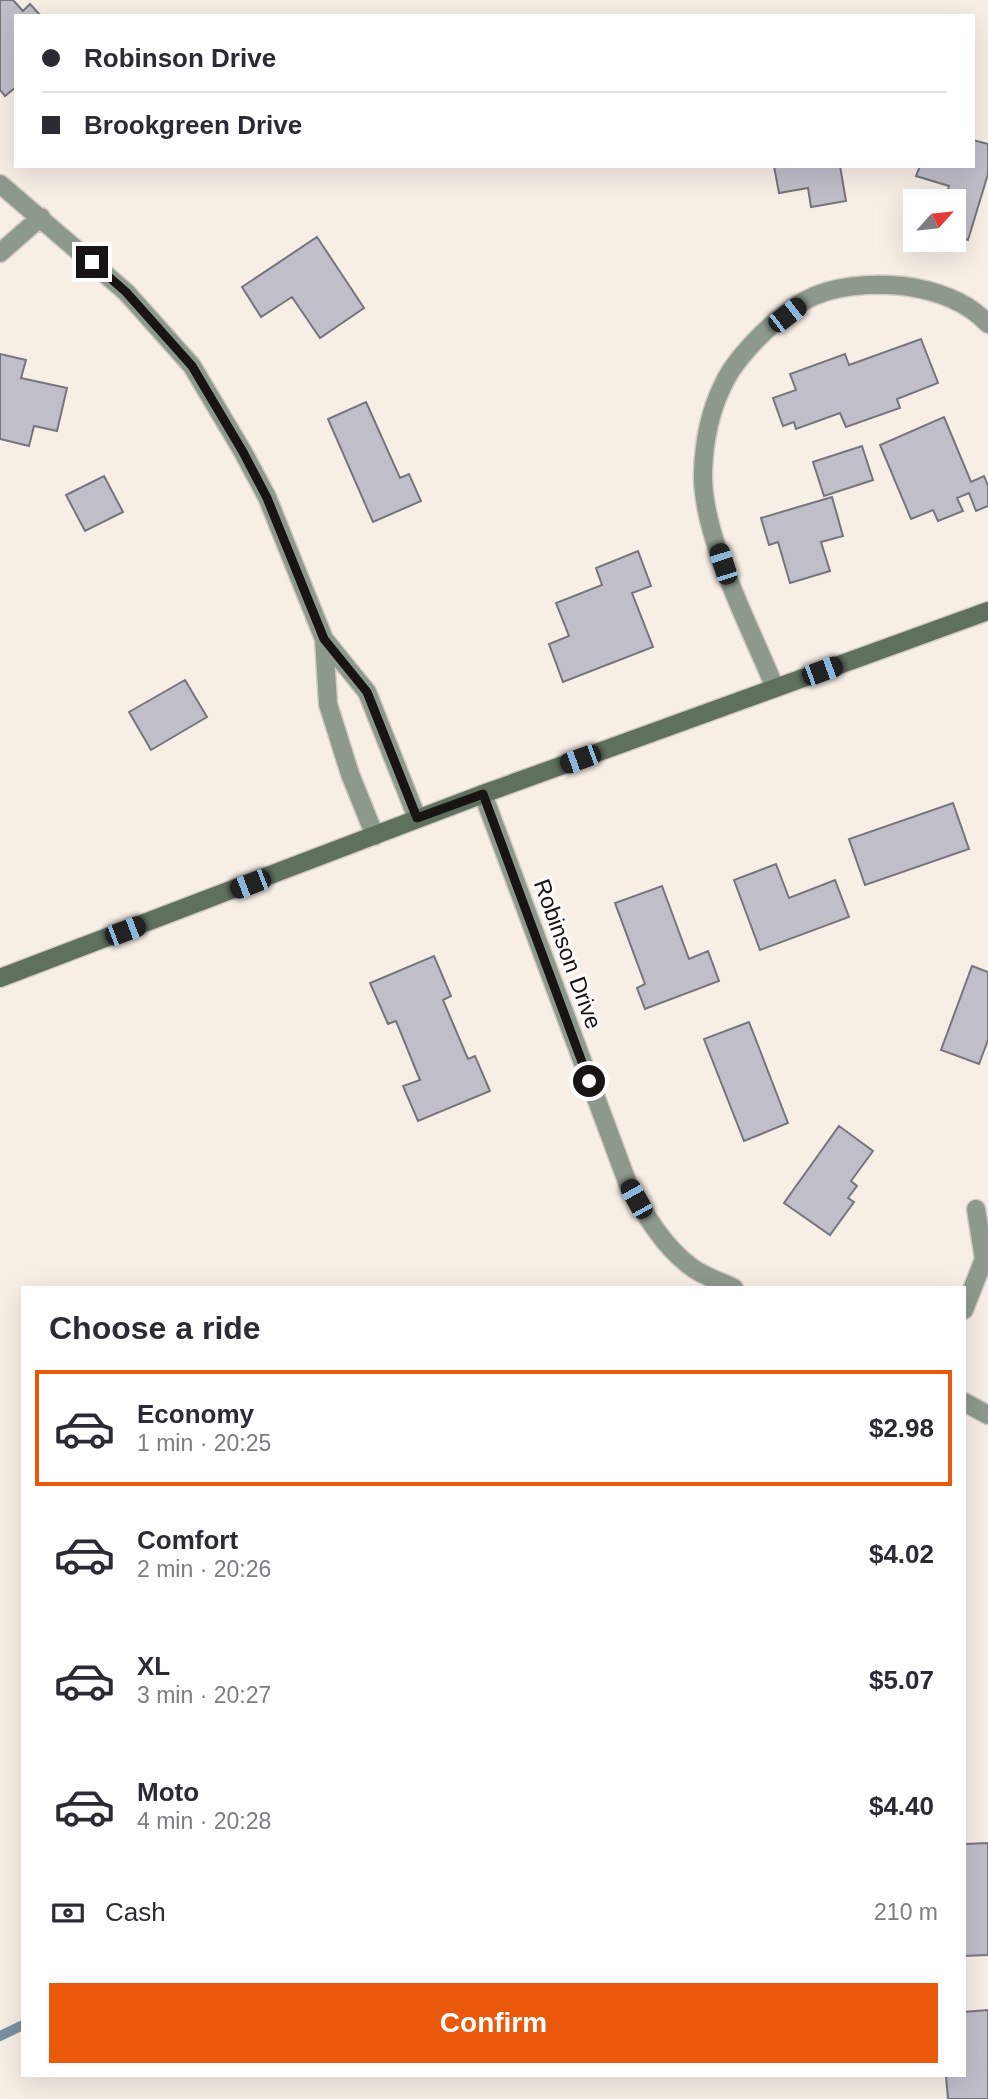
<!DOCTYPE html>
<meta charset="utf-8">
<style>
:root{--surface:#fff;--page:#f2f2f3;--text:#2b2b33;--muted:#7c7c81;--line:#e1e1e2;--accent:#ea580c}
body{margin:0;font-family:Arial,sans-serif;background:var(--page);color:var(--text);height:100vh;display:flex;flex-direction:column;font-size:26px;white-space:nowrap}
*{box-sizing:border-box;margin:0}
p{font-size:23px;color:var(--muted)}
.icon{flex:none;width:38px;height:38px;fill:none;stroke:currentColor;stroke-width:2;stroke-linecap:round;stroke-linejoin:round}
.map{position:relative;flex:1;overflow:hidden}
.drawer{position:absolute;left:21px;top:1286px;width:945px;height:791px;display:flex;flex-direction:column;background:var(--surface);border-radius:0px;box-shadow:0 7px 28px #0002}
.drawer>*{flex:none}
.guide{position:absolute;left:14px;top:14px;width:961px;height:154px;border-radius:0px;box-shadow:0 7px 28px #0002;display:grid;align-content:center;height:154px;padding:0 28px;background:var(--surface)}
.needle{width:46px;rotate:63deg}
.controls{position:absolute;left:903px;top:189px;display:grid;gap:14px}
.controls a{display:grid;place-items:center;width:63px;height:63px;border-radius:0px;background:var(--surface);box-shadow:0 7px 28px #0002;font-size:35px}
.end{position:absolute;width:32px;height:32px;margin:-16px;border:9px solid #171411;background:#fff;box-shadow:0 0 0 4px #fff}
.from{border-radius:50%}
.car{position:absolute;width:21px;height:42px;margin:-21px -10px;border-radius:9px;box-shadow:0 0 5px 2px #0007;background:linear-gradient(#222 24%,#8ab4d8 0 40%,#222 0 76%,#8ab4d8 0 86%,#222 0)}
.guide b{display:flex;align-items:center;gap:24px;height:66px;font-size:26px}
.guide b+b{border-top:2px solid var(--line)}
.guide i{width:18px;height:18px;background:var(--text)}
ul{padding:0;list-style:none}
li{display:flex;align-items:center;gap:21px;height:116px;margin:0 14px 10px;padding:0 14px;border:4px solid transparent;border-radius:0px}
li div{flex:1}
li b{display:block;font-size:26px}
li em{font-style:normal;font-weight:700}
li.on{border-color:var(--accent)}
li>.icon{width:63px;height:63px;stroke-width:1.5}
h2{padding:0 28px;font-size:32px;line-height:84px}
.pay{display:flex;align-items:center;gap:18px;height:77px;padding:0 28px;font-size:26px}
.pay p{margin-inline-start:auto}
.primary-button{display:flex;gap:14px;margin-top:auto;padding:14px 28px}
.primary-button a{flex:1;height:80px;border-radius:0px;background:var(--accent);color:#fff;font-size:28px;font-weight:700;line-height:80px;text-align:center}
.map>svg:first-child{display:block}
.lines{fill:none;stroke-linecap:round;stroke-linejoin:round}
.stream{stroke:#7c90a1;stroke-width:10}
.building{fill:#bfbec9;stroke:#76757e;stroke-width:2}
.street-casing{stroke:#d3cbc4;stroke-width:21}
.secondary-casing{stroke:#d3cbc4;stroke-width:21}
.street{stroke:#8d998d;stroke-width:18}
.secondary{stroke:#5f705f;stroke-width:18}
.route{stroke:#171411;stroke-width:9}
.labels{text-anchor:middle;stroke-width:6;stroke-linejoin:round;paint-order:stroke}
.street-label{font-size:23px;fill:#171411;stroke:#fefcfb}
</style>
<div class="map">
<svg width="988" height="2099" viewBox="0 0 988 2099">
<rect width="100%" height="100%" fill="#f7eee6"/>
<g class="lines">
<path class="stream" d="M 0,2036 L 23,2025"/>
</g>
<path class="building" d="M 0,0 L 13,0 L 23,11 L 30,4 L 41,16 L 16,16 L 16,87 L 5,96 L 0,90 Z
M 973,140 L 988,144 L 988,174 L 968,240 L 954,235 L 954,201 L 945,201 L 949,186 L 916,176 L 920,166 L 973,166 Z
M 774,166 L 840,166 L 846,201 L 811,207 L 808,188 L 779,193 Z
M 317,237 L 364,308 L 320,338 L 292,297 L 261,317 L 242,287 Z
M 921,339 L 938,383 L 897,399 L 900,408 L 846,427 L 840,413 L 796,429 L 794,422 L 783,426 L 773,398 L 796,390 L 790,374 L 845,354 L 849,365 Z
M 0,354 L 26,360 L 21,378 L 67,388 L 57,431 L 34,426 L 29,446 L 0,439 Z
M 366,402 L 400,478 L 409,474 L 421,501 L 373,522 L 328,419 Z
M 944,417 L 971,482 L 984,476 L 988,486 L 988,506 L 976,511 L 969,493 L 957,498 L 963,511 L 938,521 L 933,510 L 911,519 L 880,445 Z
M 862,446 L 873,480 L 824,496 L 813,462 Z
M 104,476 L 123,512 L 85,531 L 66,495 Z
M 832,497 L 843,536 L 821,542 L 830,571 L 790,583 L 778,542 L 769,545 L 761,518 Z
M 638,551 L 651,586 L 632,593 L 653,647 L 563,682 L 549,644 L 569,636 L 556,603 L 602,585 L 596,568 Z
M 185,680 L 207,717 L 151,750 L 129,712 Z
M 953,803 L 969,849 L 865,885 L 849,839 Z
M 776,864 L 789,898 L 835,880 L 849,917 L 760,950 L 734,880 Z
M 662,886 L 689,959 L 708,951 L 719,981 L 645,1009 L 637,988 L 645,984 L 615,903 Z
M 434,956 L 451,996 L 443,1000 L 468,1059 L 475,1056 L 490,1091 L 418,1121 L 403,1086 L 420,1080 L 396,1021 L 388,1024 L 370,983 Z
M 972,966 L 988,972 L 988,1040 L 979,1064 L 941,1050 Z
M 749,1022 L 788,1123 L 744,1141 L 704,1039 Z
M 839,1126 L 873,1151 L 851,1181 L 857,1186 L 848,1198 L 854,1202 L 830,1235 L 784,1203 Z
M 988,1843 L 988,1955 L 964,1956 L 964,1844 Z
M 988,2010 L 988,2099 L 948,2099 L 946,2076 L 964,2076 L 964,2012 Z"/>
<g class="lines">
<defs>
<path id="street" d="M 0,184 L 126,292 L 192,366 L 243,452 L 267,497 L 324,639 L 328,704 L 350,774 L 375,836
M 0,253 L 41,217
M 324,639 L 367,692 L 417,818
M 775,688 C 751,628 701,536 703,472 C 704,444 710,411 723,385 C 736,356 776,317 804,301 C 832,285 871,283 903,286 C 934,290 966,300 988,324
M 483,794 L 628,1184 C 645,1214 662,1245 690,1266 C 702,1276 720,1281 734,1288
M 964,1310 L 984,1259 L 976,1209
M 964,1402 L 988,1415"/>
<path id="secondary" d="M 0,978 L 483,794 L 988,611"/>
</defs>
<use href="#street" class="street-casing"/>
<use href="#secondary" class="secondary-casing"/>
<use href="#street" class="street"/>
<use href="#secondary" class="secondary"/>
</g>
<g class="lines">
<path class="route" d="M 92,262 L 126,292 L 192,366 L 243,452 L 267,498 L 324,639 L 367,692 L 417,818 L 483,794 L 589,1081"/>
</g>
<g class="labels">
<g class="street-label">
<text transform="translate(568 954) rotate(70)" y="8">Robinson Drive</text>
</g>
</g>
</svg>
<div class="controls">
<a><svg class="needle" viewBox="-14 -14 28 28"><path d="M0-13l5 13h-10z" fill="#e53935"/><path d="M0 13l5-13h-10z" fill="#7c7c81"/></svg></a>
</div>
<i class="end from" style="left:589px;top:1081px"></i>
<i class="end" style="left:92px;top:262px"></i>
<i class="car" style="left:787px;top:315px;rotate:52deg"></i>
<i class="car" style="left:723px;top:564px;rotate:342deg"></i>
<i class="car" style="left:822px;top:671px;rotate:70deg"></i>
<i class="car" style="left:580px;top:759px;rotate:250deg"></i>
<i class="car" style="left:250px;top:884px;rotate:249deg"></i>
<i class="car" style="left:125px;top:931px;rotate:69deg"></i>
<i class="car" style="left:636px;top:1199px;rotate:331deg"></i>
<div class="guide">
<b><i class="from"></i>Robinson Drive</b>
<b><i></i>Brookgreen Drive</b>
</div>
<section class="drawer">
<h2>Choose a ride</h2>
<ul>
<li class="on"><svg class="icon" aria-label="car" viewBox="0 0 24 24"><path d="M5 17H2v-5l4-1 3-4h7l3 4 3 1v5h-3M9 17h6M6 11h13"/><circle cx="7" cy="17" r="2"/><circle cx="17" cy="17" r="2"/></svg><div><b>Economy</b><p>1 min · 20:25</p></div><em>$2.98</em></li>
<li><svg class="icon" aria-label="car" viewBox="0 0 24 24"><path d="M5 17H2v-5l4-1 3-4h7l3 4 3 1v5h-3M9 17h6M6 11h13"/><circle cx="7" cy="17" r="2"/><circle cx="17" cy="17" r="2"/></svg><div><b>Comfort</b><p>2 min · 20:26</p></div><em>$4.02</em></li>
<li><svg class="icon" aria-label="car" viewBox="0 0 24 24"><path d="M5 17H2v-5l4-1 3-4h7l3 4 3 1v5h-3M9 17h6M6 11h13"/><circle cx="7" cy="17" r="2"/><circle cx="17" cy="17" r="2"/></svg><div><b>XL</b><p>3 min · 20:27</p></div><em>$5.07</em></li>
<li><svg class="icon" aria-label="car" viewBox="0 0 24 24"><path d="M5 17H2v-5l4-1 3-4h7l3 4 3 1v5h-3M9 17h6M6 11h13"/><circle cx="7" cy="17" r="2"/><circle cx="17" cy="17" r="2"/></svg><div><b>Moto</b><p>4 min · 20:28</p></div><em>$4.40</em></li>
</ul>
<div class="pay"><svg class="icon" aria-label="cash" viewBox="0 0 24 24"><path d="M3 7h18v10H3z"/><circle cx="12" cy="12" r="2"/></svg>Cash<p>210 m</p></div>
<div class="primary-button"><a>Confirm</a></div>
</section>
</div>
